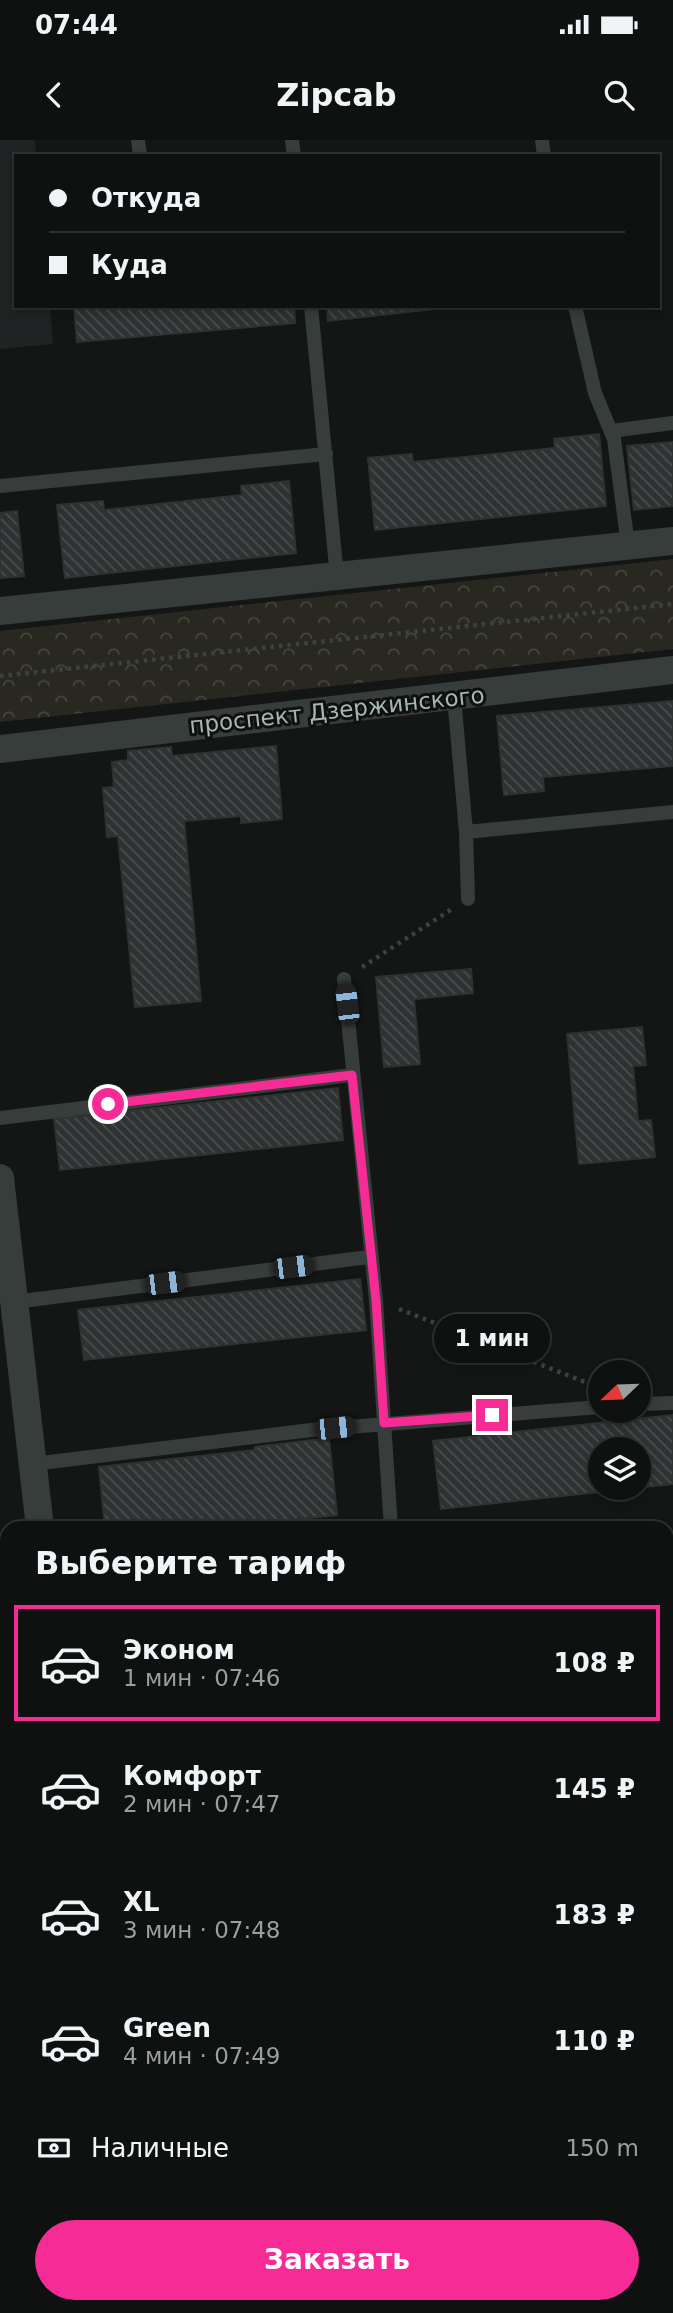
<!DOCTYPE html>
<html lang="ru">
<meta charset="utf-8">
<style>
:root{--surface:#0f1010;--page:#181919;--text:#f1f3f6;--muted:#9b9d9f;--line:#2f3030;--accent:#f72b96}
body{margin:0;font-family:"DejaVu Sans",sans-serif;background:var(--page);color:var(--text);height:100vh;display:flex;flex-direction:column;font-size:26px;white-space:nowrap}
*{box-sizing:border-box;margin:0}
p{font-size:23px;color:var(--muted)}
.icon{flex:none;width:38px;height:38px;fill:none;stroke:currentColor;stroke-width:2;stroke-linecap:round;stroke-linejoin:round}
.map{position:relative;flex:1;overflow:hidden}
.side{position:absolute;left:0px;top:1381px;width:674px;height:793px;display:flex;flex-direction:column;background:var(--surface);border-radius:21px 21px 0 0;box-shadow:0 4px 10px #0003,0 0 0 2px var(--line)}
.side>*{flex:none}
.top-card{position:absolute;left:14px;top:14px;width:646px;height:154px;border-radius:0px;box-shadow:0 4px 10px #0003,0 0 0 2px var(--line);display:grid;align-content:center;height:154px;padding:0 35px;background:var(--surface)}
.needle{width:46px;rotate:247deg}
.controls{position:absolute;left:588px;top:1220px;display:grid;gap:14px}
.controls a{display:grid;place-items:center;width:63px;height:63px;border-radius:50%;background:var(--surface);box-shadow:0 4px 10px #0003,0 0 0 2px var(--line);font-size:35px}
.end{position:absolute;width:32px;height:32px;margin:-16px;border:9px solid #f72b96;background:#fff;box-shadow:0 0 0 4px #fff}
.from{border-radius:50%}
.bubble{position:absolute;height:49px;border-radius:24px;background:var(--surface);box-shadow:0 4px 10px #0003,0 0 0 2px var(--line);font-size:23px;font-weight:700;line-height:49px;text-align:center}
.car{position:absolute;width:21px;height:42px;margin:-21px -10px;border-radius:9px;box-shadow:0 0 5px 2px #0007;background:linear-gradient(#222 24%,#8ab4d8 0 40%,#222 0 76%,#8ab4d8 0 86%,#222 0)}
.top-card b{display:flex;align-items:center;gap:24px;height:66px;font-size:26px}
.top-card b+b{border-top:2px solid var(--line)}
.top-card i{width:18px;height:18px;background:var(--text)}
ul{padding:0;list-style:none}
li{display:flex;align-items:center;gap:21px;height:116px;margin:0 14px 10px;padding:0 21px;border:4px solid transparent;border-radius:0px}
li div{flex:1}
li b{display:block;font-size:26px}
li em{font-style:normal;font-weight:700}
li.selected{border-color:var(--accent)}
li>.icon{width:63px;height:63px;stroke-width:1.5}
h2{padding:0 35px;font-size:32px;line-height:84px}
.pay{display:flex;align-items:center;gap:18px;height:77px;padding:0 35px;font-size:26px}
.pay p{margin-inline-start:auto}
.action{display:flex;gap:14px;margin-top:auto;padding:14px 35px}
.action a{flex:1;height:80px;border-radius:42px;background:var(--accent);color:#fff;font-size:28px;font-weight:700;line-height:80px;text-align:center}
.status{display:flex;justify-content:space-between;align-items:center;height:49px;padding:0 35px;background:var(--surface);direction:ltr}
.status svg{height:19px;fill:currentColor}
header{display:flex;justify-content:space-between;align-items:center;height:91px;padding:0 35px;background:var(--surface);font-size:32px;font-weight:700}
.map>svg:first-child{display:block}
.built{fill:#202323}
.park{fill:url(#park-crowns)}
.building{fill:url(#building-back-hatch);stroke:#2e3231;stroke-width:2;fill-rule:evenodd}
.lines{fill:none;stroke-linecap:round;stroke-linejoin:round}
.path{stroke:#3b423f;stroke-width:4.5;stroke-dasharray:3.5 5;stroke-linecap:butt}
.service{stroke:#373d3b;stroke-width:14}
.minor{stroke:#373d3b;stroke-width:28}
.route{stroke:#f72b96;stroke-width:9}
.labels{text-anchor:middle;stroke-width:6;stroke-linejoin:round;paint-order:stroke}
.street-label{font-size:23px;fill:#a5b7ae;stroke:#0f1111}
</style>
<div class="status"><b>07:44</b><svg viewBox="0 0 49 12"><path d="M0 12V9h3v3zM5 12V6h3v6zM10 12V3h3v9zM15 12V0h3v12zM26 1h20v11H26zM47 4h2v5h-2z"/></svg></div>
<header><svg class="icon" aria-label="back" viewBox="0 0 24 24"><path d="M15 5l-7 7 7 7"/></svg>Zipcab<svg class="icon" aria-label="search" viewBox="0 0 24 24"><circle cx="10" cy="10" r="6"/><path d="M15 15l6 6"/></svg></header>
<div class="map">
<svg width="673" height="2173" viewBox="0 0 673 2173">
<defs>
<pattern id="park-crowns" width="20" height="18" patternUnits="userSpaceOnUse" patternTransform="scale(1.75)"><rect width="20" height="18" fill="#292820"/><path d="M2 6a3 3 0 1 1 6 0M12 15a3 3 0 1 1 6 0" fill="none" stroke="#45453e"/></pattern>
<pattern id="building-back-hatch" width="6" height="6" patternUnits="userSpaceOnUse" patternTransform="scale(1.75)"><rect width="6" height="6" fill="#2f3232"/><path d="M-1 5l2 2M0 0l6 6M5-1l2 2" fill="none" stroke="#4a4d4d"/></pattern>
</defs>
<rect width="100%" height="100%" fill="#141616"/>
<path class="built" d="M 0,0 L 35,0 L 36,16 L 16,16 L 16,166 L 50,166 L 53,204 L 0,209 Z
M 7,1536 L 7,2006 L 0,2006 L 0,1537 Z"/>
<path class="park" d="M 673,419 L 673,509 L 0,582 L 0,491 Z"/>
<path class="building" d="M 74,166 L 294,166 L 295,183 L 77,202 Z
M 327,166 L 462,166 L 328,181 Z
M 599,294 L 606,366 L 375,390 L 368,318 L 412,314 L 413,322 L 555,308 L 554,299 Z
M 673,302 L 673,366 L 634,370 L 627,306 Z
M 289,341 L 296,413 L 65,438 L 57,365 L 103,361 L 104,370 L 242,355 L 241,346 Z
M 17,371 L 24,436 L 0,438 L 0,373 Z
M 673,561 L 673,626 L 543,637 L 544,651 L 504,655 L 497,576 Z
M 276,606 L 282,679 L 241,683 L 241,676 L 184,681 L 201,861 L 135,867 L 118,696 L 107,697 L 103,648 L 114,647 L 112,622 L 128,620 L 128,611 L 171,607 L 172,616 Z
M 471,829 L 473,853 L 414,859 L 420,924 L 384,927 L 376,837 Z
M 642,887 L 646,925 L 633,926 L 638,981 L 651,980 L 655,1017 L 579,1024 L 567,894 Z
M 338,948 L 343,1000 L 60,1030 L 54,979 Z
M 360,1139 L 366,1190 L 84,1220 L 78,1170 Z
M 673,1275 L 673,1344 L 441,1369 L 433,1301 ZM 600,1309 L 639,1309 L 639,1348 L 600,1348 Z
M 329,1298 L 337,1375 L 215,1388 L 105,1388 L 99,1327 L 255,1310 L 255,1307 Z
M 667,1468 L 673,1468 L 673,1527 L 667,1527 Z
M 0,1716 L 7,1716 L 7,1903 L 0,1903 Z
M 673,1954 L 673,2019 L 667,2019 L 667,1955 Z
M 7,2116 L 7,2166 L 64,2166 L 0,2173 L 0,2117 Z
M 673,2165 L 673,2173 L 610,2173 L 610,2171 Z
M 456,2166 L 501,2166 L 502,2173 L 457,2173 Z"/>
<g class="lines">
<path class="path" d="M 0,536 L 673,464
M 362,827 L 452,769
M 399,1169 L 590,1244"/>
<path class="service" d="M 138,0 L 140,16
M 292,0 L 294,16
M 542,0 L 544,16
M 311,166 L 337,437
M 575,166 L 595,253 L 614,299 L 628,405
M 611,291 L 673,283
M 0,346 L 326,314
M 454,557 L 466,692 L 468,759
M 466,692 L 673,672
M 344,839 L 376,1160 L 391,1388
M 0,978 L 352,935
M 14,1162 L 369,1117
M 639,1264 L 673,1263
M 33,1324 L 311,1290 L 600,1267
M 667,1565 L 673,1564
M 667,1755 L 673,1754
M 667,1931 L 673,1930
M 0,2046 L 7,2045"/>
<path class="minor" d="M 0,471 L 673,401
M 0,609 L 673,530
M 0,1038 L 40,1388
M 667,1408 L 673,1407
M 0,1479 L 7,1479
M 168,2166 L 168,2173"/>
</g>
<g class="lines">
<path class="route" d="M 108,964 L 352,935 L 376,1160 L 384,1283 L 492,1275"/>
</g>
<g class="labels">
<g class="street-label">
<text transform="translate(337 570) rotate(-6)" y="8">проспект Дзержинского</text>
</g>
</g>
</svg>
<div class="controls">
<a><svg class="needle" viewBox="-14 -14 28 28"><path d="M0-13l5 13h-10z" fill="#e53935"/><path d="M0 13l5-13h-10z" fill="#9b9d9f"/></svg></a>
<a><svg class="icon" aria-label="layers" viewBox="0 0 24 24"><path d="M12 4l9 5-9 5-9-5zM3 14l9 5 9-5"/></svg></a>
</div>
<i class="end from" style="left:108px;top:964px"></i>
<i class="end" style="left:492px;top:1275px"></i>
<div class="bubble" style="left:434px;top:1174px;width:116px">1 мин</div>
<i class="car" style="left:347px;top:864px;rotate:353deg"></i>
<i class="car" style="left:293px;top:1127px;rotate:83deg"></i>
<i class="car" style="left:165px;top:1143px;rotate:83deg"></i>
<i class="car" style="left:335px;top:1288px;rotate:84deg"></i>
<div class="top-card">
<b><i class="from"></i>Откуда</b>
<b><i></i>Куда</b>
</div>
<section class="side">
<h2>Выберите тариф</h2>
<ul>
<li class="selected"><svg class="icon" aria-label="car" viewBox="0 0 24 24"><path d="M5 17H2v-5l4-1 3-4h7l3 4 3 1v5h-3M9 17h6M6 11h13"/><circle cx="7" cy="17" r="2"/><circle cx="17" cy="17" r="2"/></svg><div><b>Эконом</b><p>1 мин · 07:46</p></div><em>108 ₽</em></li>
<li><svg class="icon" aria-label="car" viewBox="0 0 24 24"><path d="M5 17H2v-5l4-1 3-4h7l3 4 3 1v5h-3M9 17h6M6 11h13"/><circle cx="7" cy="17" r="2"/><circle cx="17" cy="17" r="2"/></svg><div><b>Комфорт</b><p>2 мин · 07:47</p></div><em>145 ₽</em></li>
<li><svg class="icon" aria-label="car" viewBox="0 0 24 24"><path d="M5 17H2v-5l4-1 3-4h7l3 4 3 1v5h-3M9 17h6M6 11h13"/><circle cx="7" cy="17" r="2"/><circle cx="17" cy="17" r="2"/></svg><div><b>XL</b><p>3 мин · 07:48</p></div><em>183 ₽</em></li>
<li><svg class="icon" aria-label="car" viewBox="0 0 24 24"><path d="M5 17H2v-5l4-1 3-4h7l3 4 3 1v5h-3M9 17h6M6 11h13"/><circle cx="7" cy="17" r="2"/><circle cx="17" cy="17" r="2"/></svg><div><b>Green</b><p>4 мин · 07:49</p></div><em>110 ₽</em></li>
</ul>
<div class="pay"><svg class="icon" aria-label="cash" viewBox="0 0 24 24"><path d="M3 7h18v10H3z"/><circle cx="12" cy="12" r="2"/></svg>Наличные<p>150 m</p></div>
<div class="action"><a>Заказать</a></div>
</section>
</div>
